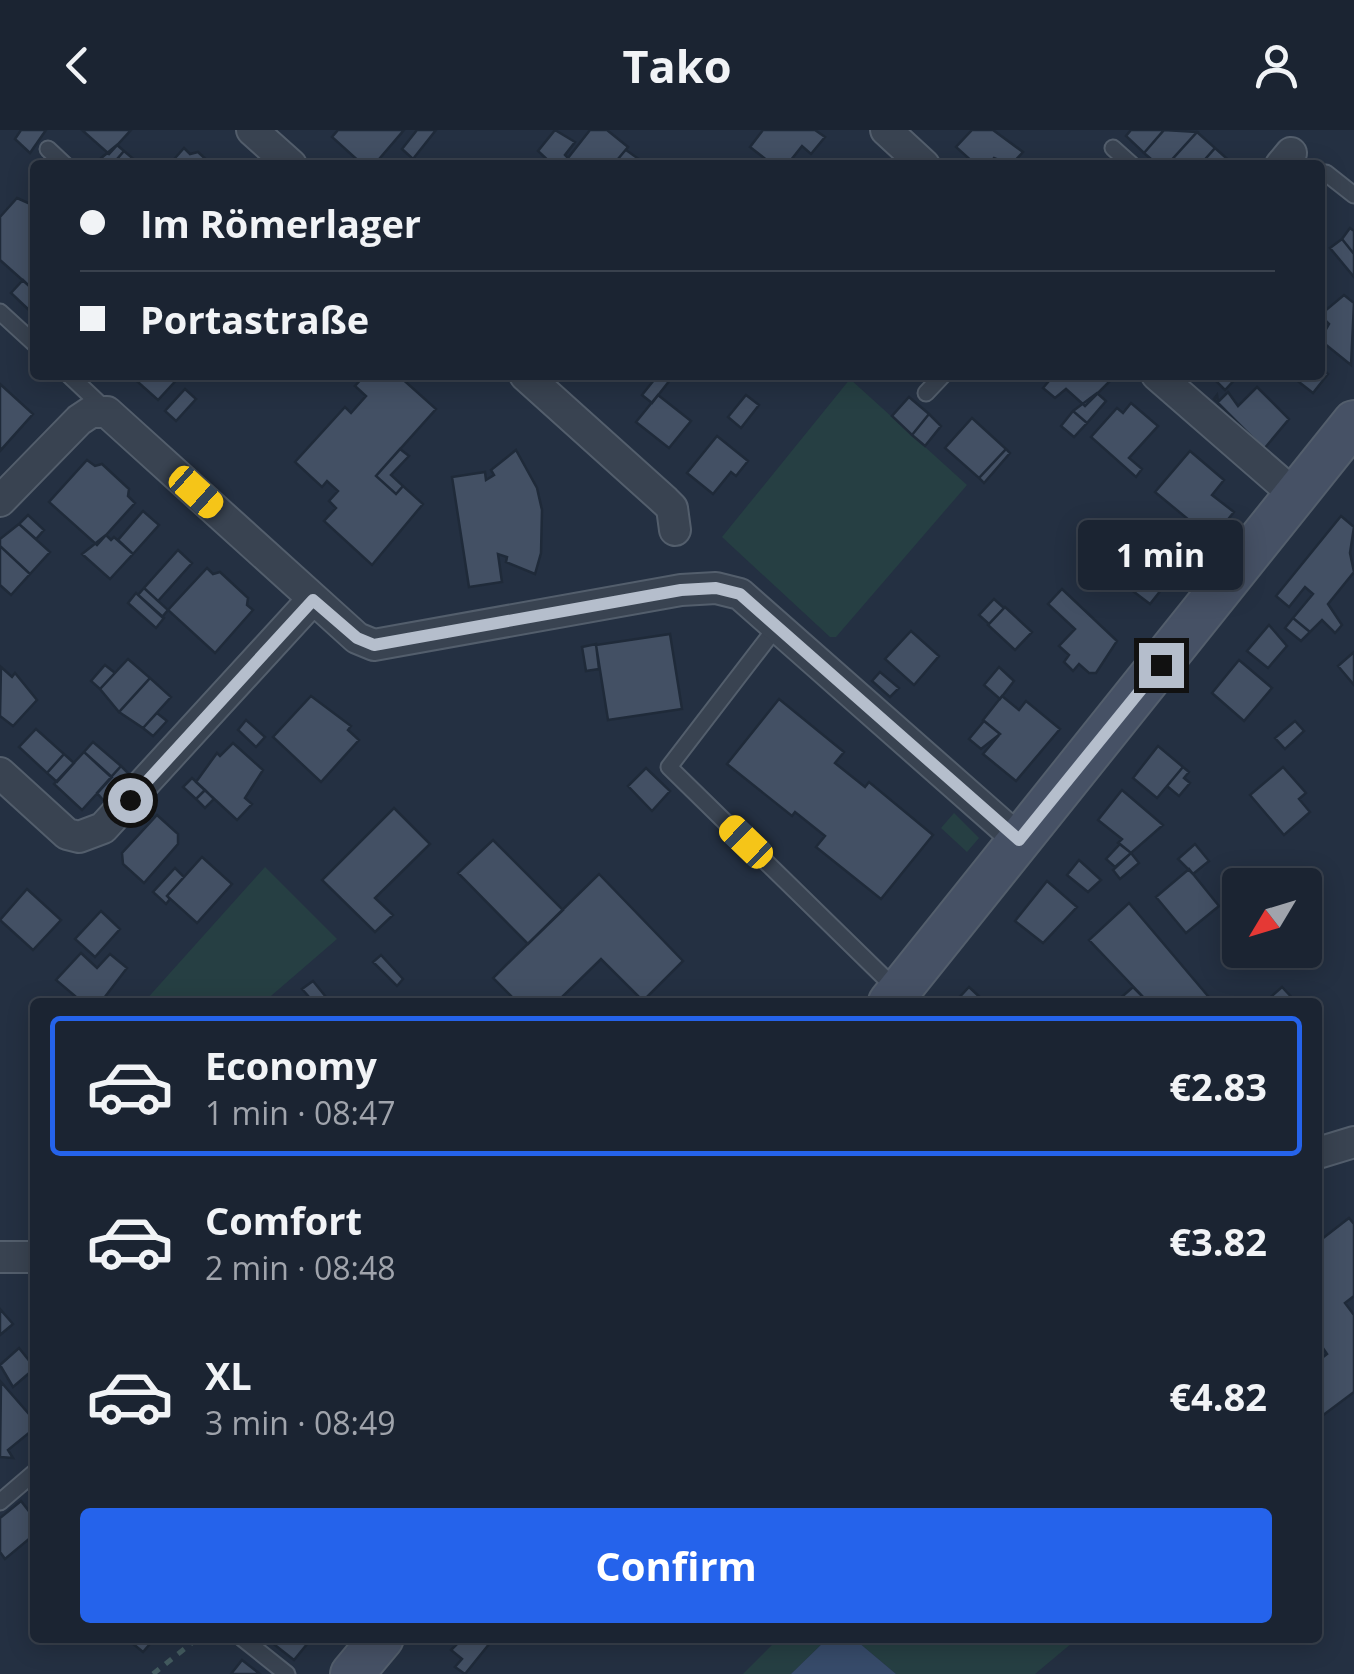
<!DOCTYPE html>
<meta charset="utf-8">
<style>
:root{--surface:#1b2432;--page:#242c3a;--text:#f1f3f6;--muted:#a0a4ac;--line:#39414d;--accent:#2563eb}
body{margin:0;font-family:"Open Sans",sans-serif;background:var(--page);color:var(--text);height:100vh;display:flex;flex-direction:column;font-size:38px;white-space:nowrap}
*{box-sizing:border-box;margin:0}
p{font-size:32px;color:var(--muted)}
.icon{flex:none;width:55px;height:55px;fill:none;stroke:currentColor;stroke-width:2;stroke-linecap:round;stroke-linejoin:round}
.map{position:relative;flex:1;overflow:hidden}
.side{position:absolute;left:30px;top:868px;width:1292px;height:645px;display:flex;flex-direction:column;background:var(--surface);border-radius:10px;box-shadow:0 5px 25px #0003,0 0 0 2px var(--line)}
.side>*{flex:none}
.guide{position:absolute;left:30px;top:30px;width:1295px;height:220px;border-radius:10px;box-shadow:0 5px 25px #0003,0 0 0 2px var(--line);display:grid;align-content:center;height:220px;padding:0 50px;background:var(--surface)}
.needle{width:65px;rotate:232deg}
.tools{position:absolute;left:1222px;top:738px;display:grid;gap:20px}
.tools a{display:grid;place-items:center;width:100px;height:100px;border-radius:10px;background:var(--surface);box-shadow:0 5px 25px #0003,0 0 0 2px var(--line);font-size:50px}
.end{position:absolute;width:45px;height:45px;margin:-22px;border:12px solid #b5becc;background:#111;box-shadow:0 0 0 5px #111}
.from{border-radius:50%}
.bubble{position:absolute;height:70px;border-radius:10px;background:var(--surface);box-shadow:0 5px 25px #0003,0 0 0 2px var(--line);font-size:32px;font-weight:700;line-height:70px;text-align:center}
.car{position:absolute;width:30px;height:60px;margin:-30px -15px;border-radius:12px;box-shadow:0 0 8px 2px #0007;background:linear-gradient(#f5c518 24%,#345 0 40%,#f5c518 0 76%,#345 0 86%,#f5c518 0)}
.guide b{display:flex;align-items:center;gap:35px;height:95px;font-size:38px}
.guide b+b{border-top:2px solid var(--line)}
.guide i{width:25px;height:25px;background:var(--text)}
ul{padding:18px 0 0;list-style:none}
li{display:flex;align-items:center;gap:30px;height:140px;margin:0 20px 15px;padding:0 30px;border:5px solid transparent;border-radius:10px}
li div{flex:1}
li b{display:block;font-size:38px}
li em{font-style:normal;font-weight:700}
li.current{border-color:var(--accent)}
li>.icon{width:90px;height:90px;stroke-width:1.5}
.cta{display:flex;gap:20px;margin-top:auto;padding:20px 50px}
.cta a{flex:1;height:115px;border-radius:10px;background:var(--accent);color:#fff;font-size:40px;font-weight:700;line-height:115px;text-align:center}
header{display:flex;justify-content:space-between;align-items:center;height:130px;padding:0 50px;background:var(--surface);font-size:45px;font-weight:700}
.map>svg:first-child{display:block}
.green{fill:#263f43}
.water{fill:#374b6a}
.building{fill:#435064;stroke:#1f2a39;stroke-width:2.5}
.lines{fill:none;stroke-linecap:round;stroke-linejoin:round}
.service-casing{stroke:#535e6c;stroke-width:19}
.minor-casing{stroke:#535e6c;stroke-width:34}
.secondary-casing{stroke:#535e6c;stroke-width:46}
.path{stroke:#445c60;stroke-width:5;stroke-dasharray:8 8;stroke-linecap:butt}
.service{stroke:#394351;stroke-width:15}
.minor{stroke:#394351;stroke-width:30}
.secondary{stroke:#465165;stroke-width:42}
.route{stroke:#b5becc;stroke-width:12}
</style>
<header><svg class="icon" aria-label="back" viewBox="0 0 24 24"><path d="M15 5l-7 7 7 7"/></svg>Tako<svg class="icon" aria-label="person" viewBox="0 0 24 24"><circle cx="12" cy="8" r="4"/><path d="M4 21q1-7 8-7t8 7"/></svg></header>
<div class="map">
<svg width="1354" height="1544" viewBox="0 0 1354 1544">
<rect width="100%" height="100%" fill="#243042"/>
<path class="green" d="M 850,249 L 967,355 L 836,507 L 830,507 L 722,407 Z
M 954,683 L 979,708 L 967,722 L 941,698 Z
M 265,737 L 337,809 L 264,872 L 144,872 Z
M 779,1508 L 1078,1508 L 1035,1544 L 896,1544 L 858,1512 L 828,1508 L 791,1544 L 743,1544 Z"/>
<path class="water" d="M 828,1508 L 858,1512 L 896,1544 L 791,1544 Z"/>
<path class="building" d="M 21,0 L 46,0 L 30,23 L 15,9 Z
M 82,0 L 131,0 L 109,24 Z
M 338,0 L 404,0 L 374,35 L 363,35 L 332,7 Z
M 417,0 L 436,0 L 413,29 L 402,19 Z
M 555,0 L 575,12 L 565,25 L 569,29 L 564,35 L 553,35 L 538,21 Z
M 607,0 L 628,17 L 613,35 L 576,35 L 568,28 L 590,0 Z
M 763,0 L 815,0 L 825,7 L 811,24 L 802,16 L 787,35 L 773,35 L 750,17 Z
M 972,0 L 993,0 L 1023,22 L 1011,35 L 994,28 L 988,35 L 976,35 L 956,17 Z
M 1131,0 L 1164,0 L 1144,23 L 1126,6 Z
M 1164,0 L 1197,2 L 1167,35 L 1158,35 L 1144,23 Z
M 1197,2 L 1215,18 L 1200,35 L 1167,35 Z
M 117,15 L 124,21 L 112,35 L 94,34 Z
M 628,17 L 626,20 L 647,35 L 613,35 Z
M 184,18 L 190,24 L 198,22 L 212,35 L 169,35 Z
M 1215,18 L 1234,35 L 1200,35 Z
M 124,21 L 137,32 L 112,35 Z
M 17,68 L 35,76 L 35,148 L 28,155 L 0,130 L 0,87 Z
M 1350,98 L 1354,101 L 1354,124 L 1342,109 Z
M 1342,109 L 1354,124 L 1354,147 L 1330,118 Z
M 35,148 L 35,174 L 30,181 L 11,163 L 23,150 L 28,155 Z
M 1344,165 L 1354,173 L 1351,235 L 1320,210 L 1329,194 L 1320,185 Z
M 1320,237 L 1328,244 L 1313,263 L 1290,245 L 1320,245 Z
M 130,245 L 181,245 L 158,270 Z
M 365,245 L 398,245 L 436,279 L 376,346 L 396,364 L 403,356 L 423,374 L 372,435 L 324,391 L 336,378 L 329,371 L 338,361 L 327,351 L 322,357 L 295,332 L 345,277 L 351,283 L 366,266 L 355,256 Z
M 658,245 L 670,250 L 652,273 L 642,265 Z
M 1108,245 L 1112,249 L 1085,276 L 1066,259 L 1055,268 L 1043,258 L 1054,245 Z
M 1210,245 L 1239,245 L 1225,260 Z
M 0,254 L 33,284 L 0,321 Z
M 1257,257 L 1289,289 L 1264,319 L 1214,269 L 1217,265 L 1218,272 L 1228,262 L 1238,276 Z
M 185,259 L 196,269 L 176,291 L 165,281 Z
M 1097,263 L 1106,271 L 1087,293 L 1073,281 Z
M 658,265 L 691,291 L 669,318 L 636,292 Z
M 746,265 L 759,275 L 741,298 L 728,287 Z
M 909,267 L 929,284 L 912,305 L 892,286 Z
M 1131,273 L 1158,296 L 1129,328 L 1142,339 L 1136,347 L 1091,307 L 1117,278 L 1123,283 Z
M 1073,281 L 1087,293 L 1074,307 L 1061,296 Z
M 929,284 L 941,296 L 925,316 L 912,305 Z
M 972,288 L 1006,319 L 979,348 L 945,318 Z
M 717,306 L 748,331 L 736,346 L 731,342 L 713,364 L 687,343 Z
M 400,319 L 409,326 L 391,345 L 403,356 L 396,364 L 376,346 Z
M 1006,319 L 1010,323 L 984,353 L 979,348 Z
M 516,320 L 537,358 L 542,380 L 541,423 L 535,444 L 506,432 L 507,427 L 498,424 L 502,452 L 469,457 L 452,347 L 485,342 L 486,350 L 494,345 L 491,340 Z
M 1190,321 L 1224,350 L 1212,365 L 1234,382 L 1212,409 L 1155,362 Z
M 87,330 L 95,336 L 102,334 L 129,359 L 128,366 L 135,373 L 97,415 L 49,372 Z
M 143,381 L 159,395 L 133,424 L 118,410 Z
M 28,385 L 44,400 L 36,409 L 19,394 Z
M 1341,386 L 1354,397 L 1350,423 L 1354,442 L 1328,474 L 1342,495 L 1335,503 L 1322,490 L 1310,502 L 1293,488 L 1313,464 L 1305,457 L 1289,477 L 1276,466 Z
M 19,394 L 50,422 L 30,444 L 0,416 L 0,409 Z
M 1136,401 L 1180,436 L 1150,474 L 1092,430 L 1104,415 L 1125,433 L 1134,422 L 1125,415 Z
M 106,405 L 111,410 L 114,407 L 133,424 L 110,449 L 82,424 Z
M 0,416 L 30,444 L 11,465 L 0,455 Z
M 178,420 L 192,433 L 158,471 L 144,458 Z
M 207,438 L 213,444 L 220,442 L 248,468 L 247,475 L 253,480 L 215,523 L 168,480 Z
M 144,458 L 168,480 L 162,487 L 138,465 Z
M 1062,459 L 1117,511 L 1096,543 L 1089,543 L 1079,534 L 1073,541 L 1064,532 L 1069,525 L 1059,516 L 1075,499 L 1048,474 Z
M 136,463 L 164,488 L 156,498 L 128,473 Z
M 994,469 L 1004,478 L 989,494 L 979,485 Z
M 1005,477 L 1032,502 L 1015,520 L 988,495 Z
M 1293,488 L 1310,502 L 1301,511 L 1285,498 Z
M 1269,495 L 1287,516 L 1268,538 L 1247,521 Z
M 911,501 L 939,526 L 914,555 L 885,529 Z
M 670,504 L 682,579 L 608,590 L 596,515 Z
M 596,514 L 599,539 L 586,541 L 582,517 Z
M 1354,522 L 1354,555 L 1338,536 Z
M 128,529 L 150,548 L 119,582 L 100,559 Z
M 1239,530 L 1272,558 L 1244,591 L 1212,563 Z
M 105,535 L 115,543 L 100,559 L 91,551 Z
M 1,537 L 12,547 L 15,543 L 37,570 L 13,596 L 0,586 Z
M 999,537 L 1014,551 L 1000,569 L 984,555 Z
M 880,542 L 899,558 L 890,567 L 872,551 Z
M 150,548 L 171,567 L 143,598 L 119,582 Z
M 311,566 L 351,596 L 348,600 L 359,610 L 321,652 L 273,607 Z
M 1002,566 L 1019,580 L 1026,571 L 1060,599 L 1016,651 L 983,624 L 1000,604 L 983,590 Z
M 779,569 L 844,622 L 835,633 L 865,657 L 869,652 L 933,705 L 881,769 L 816,717 L 825,706 L 795,682 L 792,686 L 727,634 Z
M 157,583 L 167,591 L 153,606 L 143,598 Z
M 246,590 L 265,607 L 256,617 L 238,600 Z
M 984,591 L 1000,604 L 981,619 L 969,609 Z
M 1295,591 L 1304,601 L 1285,619 L 1275,608 Z
M 36,599 L 64,624 L 47,643 L 19,617 Z
M 93,612 L 121,636 L 111,647 L 84,622 Z
M 233,613 L 263,640 L 245,668 L 252,674 L 237,690 L 196,652 L 217,623 L 220,626 Z
M 1158,616 L 1183,637 L 1157,668 L 1133,648 Z
M 84,622 L 112,647 L 82,680 L 54,654 Z
M 64,624 L 74,633 L 57,652 L 47,643 Z
M 121,636 L 129,644 L 104,671 L 97,663 Z
M 1183,637 L 1189,642 L 1184,648 L 1190,653 L 1179,666 L 1167,656 Z
M 1283,637 L 1306,663 L 1299,669 L 1310,682 L 1284,705 L 1250,665 Z
M 646,638 L 670,661 L 652,681 L 628,656 Z
M 192,648 L 205,660 L 196,669 L 183,657 Z
M 205,660 L 214,669 L 205,678 L 196,669 Z
M 1122,660 L 1163,695 L 1131,723 L 1118,713 L 1122,709 L 1098,690 Z
M 394,678 L 430,714 L 375,768 L 393,785 L 375,802 L 322,750 Z
M 157,685 L 178,704 L 178,714 L 144,753 L 123,734 L 122,723 Z
M 493,710 L 563,780 L 528,814 L 458,743 Z
M 1120,714 L 1131,723 L 1115,737 L 1106,729 Z
M 1195,714 L 1209,731 L 1193,744 L 1178,729 Z
M 1131,723 L 1139,733 L 1120,749 L 1113,740 Z
M 202,727 L 232,754 L 197,793 L 167,766 Z
M 1079,730 L 1101,750 L 1088,762 L 1067,745 Z
M 175,738 L 184,747 L 167,766 L 170,769 L 166,774 L 153,762 Z
M 1189,739 L 1219,776 L 1186,803 L 1156,767 Z
M 599,744 L 683,831 L 643,871 L 601,829 L 557,872 L 517,872 L 493,848 Z
M 1047,751 L 1077,777 L 1043,813 L 1015,791 Z
M 27,759 L 61,790 L 33,820 L 0,790 Z
M 1129,773 L 1213,872 L 1148,872 L 1089,810 Z
M 101,781 L 120,799 L 95,827 L 75,809 Z
M 81,823 L 97,838 L 110,824 L 127,838 L 101,872 L 82,872 L 56,850 Z
M 381,825 L 403,849 L 397,856 L 373,832 Z
M 313,851 L 330,872 L 305,872 L 310,868 L 302,859 Z
M 969,857 L 985,872 L 955,872 Z
M 1133,857 L 1148,872 L 1116,872 Z
M 1282,857 L 1296,872 L 1265,872 Z
M 1349,1088 L 1354,1094 L 1354,1166 L 1345,1173 L 1354,1185 L 1354,1262 L 1318,1289 L 1318,1231 L 1327,1224 L 1318,1211 L 1318,1112 Z
M 0,1179 L 13,1194 L 0,1205 Z
M 19,1218 L 35,1238 L 13,1257 L 0,1235 Z
M 1,1252 L 35,1291 L 35,1298 L 8,1320 L 13,1328 L 0,1327 Z
M 21,1371 L 35,1389 L 35,1404 L 5,1429 L 0,1422 L 0,1388 Z
M 126,1508 L 155,1508 L 143,1522 Z
M 266,1508 L 312,1508 L 294,1530 Z
M 447,1508 L 494,1508 L 465,1544 L 455,1537 L 462,1529 L 451,1520 L 456,1515 Z
M 242,1530 L 260,1544 L 231,1544 Z"/>
<g class="lines">
<defs>
<path id="service" d="M 1113,18 L 1132,35
M 48,19 L 65,35
M 1326,43 L 1354,65
M 0,182 L 35,214
M 69,245 L 105,279
M 926,263 L 943,245
M 778,495 L 669,637 L 895,858
M 0,1372 L 35,1342
M 242,1508 L 287,1544"/>
<path id="minor" d="M 252,0 L 291,35
M 886,0 L 924,35
M 1281,35 L 1291,23
M 525,245 L 665,371 L 672,378 L 675,400
M 1157,245 L 1295,365
M 0,371 L 79,290 L 91,282 L 107,282 L 357,508 L 374,515 L 681,460 L 716,458 L 740,464 L 1019,710
M 0,643 L 67,704 L 79,707 L 103,698 L 313,469
M 1318,1023 L 1354,1012
M 0,1127 L 35,1127"/>
<path id="secondary" d="M 890,872 L 1354,292
M 352,1544 L 382,1508"/>
</defs>
<use href="#service" class="service-casing"/>
<use href="#minor" class="minor-casing"/>
<use href="#secondary" class="secondary-casing"/>
<path class="path" d="M 153,1544 L 198,1508"/>
<use href="#service" class="service"/>
<use href="#minor" class="minor"/>
<use href="#secondary" class="secondary"/>
</g>
<g class="lines">
<path class="route" d="M 130,670 L 313,470 L 357,508 L 374,515 L 681,460 L 716,458 L 740,464 L 1019,710 L 1161,535"/>
</g>
</svg>
<div class="tools">
<a><svg class="needle" viewBox="-14 -14 28 28"><path d="M0-13l5 13h-10z" fill="#e53935"/><path d="M0 13l5-13h-10z" fill="#a0a4ac"/></svg></a>
</div>
<i class="end from" style="left:130px;top:670px"></i>
<i class="end" style="left:1161px;top:535px"></i>
<div class="bubble" style="left:1078px;top:390px;width:165px">1 min</div>
<i class="car" style="left:196px;top:362px;rotate:132deg"></i>
<i class="car" style="left:746px;top:712px;rotate:314deg"></i>
<div class="guide">
<b><i class="from"></i>Im Römerlager</b>
<b><i></i>Portastraße</b>
</div>
<section class="side">
<ul>
<li class="current"><svg class="icon" aria-label="car" viewBox="0 0 24 24"><path d="M5 17H2v-5l4-1 3-4h7l3 4 3 1v5h-3M9 17h6M6 11h13"/><circle cx="7" cy="17" r="2"/><circle cx="17" cy="17" r="2"/></svg><div><b>Economy</b><p>1 min · 08:47</p></div><em>€2.83</em></li>
<li><svg class="icon" aria-label="car" viewBox="0 0 24 24"><path d="M5 17H2v-5l4-1 3-4h7l3 4 3 1v5h-3M9 17h6M6 11h13"/><circle cx="7" cy="17" r="2"/><circle cx="17" cy="17" r="2"/></svg><div><b>Comfort</b><p>2 min · 08:48</p></div><em>€3.82</em></li>
<li><svg class="icon" aria-label="car" viewBox="0 0 24 24"><path d="M5 17H2v-5l4-1 3-4h7l3 4 3 1v5h-3M9 17h6M6 11h13"/><circle cx="7" cy="17" r="2"/><circle cx="17" cy="17" r="2"/></svg><div><b>XL</b><p>3 min · 08:49</p></div><em>€4.82</em></li>
</ul>
<div class="cta"><a>Confirm</a></div>
</section>
</div>
